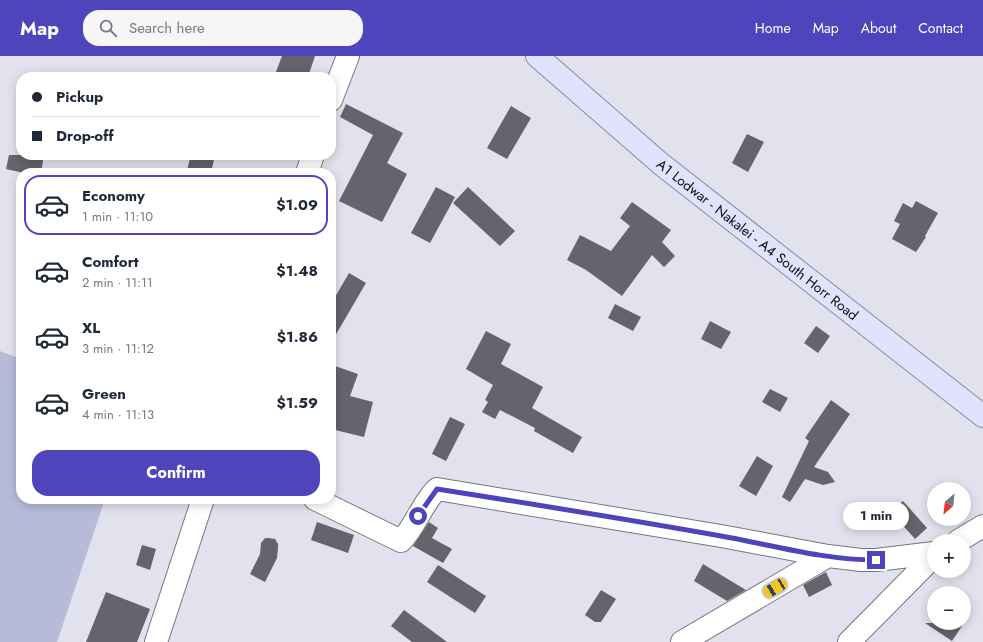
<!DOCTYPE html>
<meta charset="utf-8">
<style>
:root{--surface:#fff;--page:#f6f6f7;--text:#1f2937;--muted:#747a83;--line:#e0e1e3;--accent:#4e44bb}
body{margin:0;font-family:Jost,sans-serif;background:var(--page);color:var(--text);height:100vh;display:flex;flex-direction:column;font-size:15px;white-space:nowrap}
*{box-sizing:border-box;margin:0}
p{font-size:13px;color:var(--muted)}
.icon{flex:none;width:22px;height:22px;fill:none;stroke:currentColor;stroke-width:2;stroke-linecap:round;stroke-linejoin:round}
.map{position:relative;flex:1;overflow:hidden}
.details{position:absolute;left:16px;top:112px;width:320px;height:336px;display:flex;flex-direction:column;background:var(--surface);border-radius:16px;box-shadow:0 2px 10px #0003}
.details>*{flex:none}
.hud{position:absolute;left:16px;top:16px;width:320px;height:88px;border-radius:16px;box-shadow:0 2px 10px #0003;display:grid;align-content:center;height:88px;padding:0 16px;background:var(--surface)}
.needle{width:26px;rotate:208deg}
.tools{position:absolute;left:927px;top:426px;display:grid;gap:8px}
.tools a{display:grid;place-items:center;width:44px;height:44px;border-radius:50%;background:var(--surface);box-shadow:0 2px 10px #0003;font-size:20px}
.end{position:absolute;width:18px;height:18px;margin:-9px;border:5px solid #4e44bb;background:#fff;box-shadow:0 0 0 2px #fff}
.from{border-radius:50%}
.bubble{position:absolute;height:28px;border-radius:14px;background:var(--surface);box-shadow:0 2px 10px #0003;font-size:13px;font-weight:700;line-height:28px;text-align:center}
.car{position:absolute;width:12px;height:24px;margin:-12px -6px;border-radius:5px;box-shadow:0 0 3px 1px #0007;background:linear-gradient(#f5c518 24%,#345 0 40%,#f5c518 0 76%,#345 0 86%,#f5c518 0)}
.hud b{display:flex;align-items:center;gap:14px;height:38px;font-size:15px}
.hud b+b{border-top:1px solid var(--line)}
.hud i{width:10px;height:10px;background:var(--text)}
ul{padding:7px 0 0;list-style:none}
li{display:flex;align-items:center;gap:12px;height:60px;margin:0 8px 6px;padding:0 8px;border:2px solid transparent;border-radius:16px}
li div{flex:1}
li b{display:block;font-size:15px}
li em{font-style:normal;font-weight:700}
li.active{border-color:var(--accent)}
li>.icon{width:36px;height:36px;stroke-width:1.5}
.button{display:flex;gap:8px;margin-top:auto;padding:8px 16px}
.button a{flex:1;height:46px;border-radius:16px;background:var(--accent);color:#fff;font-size:16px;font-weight:700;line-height:46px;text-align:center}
header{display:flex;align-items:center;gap:24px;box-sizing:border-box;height:56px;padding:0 20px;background:var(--accent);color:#fff}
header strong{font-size:19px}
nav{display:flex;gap:22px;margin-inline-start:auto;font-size:14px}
.search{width:280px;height:36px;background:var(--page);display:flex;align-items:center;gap:10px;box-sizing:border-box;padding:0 14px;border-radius:16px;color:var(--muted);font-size:15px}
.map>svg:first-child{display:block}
.grass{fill:#b8bbd8}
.building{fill:#63646c}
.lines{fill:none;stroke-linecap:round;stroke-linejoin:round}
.minor-casing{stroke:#757780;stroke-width:24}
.major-casing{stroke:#888ba7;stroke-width:24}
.minor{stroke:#fff;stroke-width:22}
.major{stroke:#e0e3fb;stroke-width:22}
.route{stroke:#4e44bb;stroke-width:5}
.labels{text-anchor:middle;stroke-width:3;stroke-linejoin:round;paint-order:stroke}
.street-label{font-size:14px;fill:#0b0c0f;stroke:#e1e2ed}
</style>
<header>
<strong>Map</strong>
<div class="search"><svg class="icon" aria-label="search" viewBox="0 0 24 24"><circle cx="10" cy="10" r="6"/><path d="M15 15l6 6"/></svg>Search here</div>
<nav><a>Home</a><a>Map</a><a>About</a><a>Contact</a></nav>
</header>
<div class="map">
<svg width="983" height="586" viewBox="0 0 983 586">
<rect width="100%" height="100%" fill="#e1e2ed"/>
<path class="grass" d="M 0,295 L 21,303 L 21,443 L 105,443 L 57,586 L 0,586 Z"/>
<path class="building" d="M 282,0 L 315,0 L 308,21 L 274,21 Z
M 346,48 L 403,77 L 387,107 L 407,118 L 382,166 L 339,145 L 373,79 L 340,61 Z
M 511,50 L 531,62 L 507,103 L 487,92 Z
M 747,78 L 764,86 L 748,116 L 732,107 Z
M 9,99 L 44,99 L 41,117 L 24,117 L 6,113 Z
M 191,99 L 215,99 L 211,117 L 201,117 L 187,114 Z
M 436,131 L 455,141 L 430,187 L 411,177 Z
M 468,131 L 515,175 L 500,190 L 453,147 Z
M 916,145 L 938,157 L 925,180 L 926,181 L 916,196 L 892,183 L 900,168 L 894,165 L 903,147 L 912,152 Z
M 632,146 L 671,174 L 662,186 L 675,200 L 664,211 L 652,199 L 622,240 L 586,214 L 567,204 L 580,179 L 611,195 L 630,170 L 620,162 Z
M 349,217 L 366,227 L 331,287 L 331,248 Z
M 615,248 L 641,261 L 633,275 L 608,262 Z
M 710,265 L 731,276 L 721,293 L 701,283 Z
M 816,270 L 830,280 L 818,297 L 804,287 Z
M 486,275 L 511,288 L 501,308 L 543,331 L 532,352 L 582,381 L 573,397 L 534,375 L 535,372 L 500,354 L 495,363 L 482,356 L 488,346 L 485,344 L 493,329 L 466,313 Z
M 335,310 L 358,318 L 350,340 L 373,346 L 364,381 L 331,373 L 331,321 Z
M 770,333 L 788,342 L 780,356 L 762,346 Z
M 831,344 L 850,358 L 814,411 L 828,416 L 835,426 L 823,429 L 805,423 L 790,446 L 782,441 L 809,385 L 805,382 Z
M 450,361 L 465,368 L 446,405 L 432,398 Z
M 757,400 L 773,410 L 756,440 L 739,430 Z
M 903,445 L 927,472 L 915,483 L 891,456 Z
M 317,466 L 354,479 L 348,497 L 311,484 Z
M 429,466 L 438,472 L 432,482 L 452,493 L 443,507 L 413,490 Z
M 265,482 L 268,482 L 275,483 L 278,488 L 278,492 L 277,502 L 265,526 L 250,518 L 260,498 L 261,487 Z
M 142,489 L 156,493 L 150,514 L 136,509 Z
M 703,508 L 736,528 L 746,534 L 727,545 L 694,525 Z
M 438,509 L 486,540 L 475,557 L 427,526 Z
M 826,516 L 832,529 L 809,541 L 803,529 Z
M 601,534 L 616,543 L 601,566 L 595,566 L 585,559 Z
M 106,536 L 150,553 L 137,586 L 86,586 Z
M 404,554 L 447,586 L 412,586 L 391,570 Z
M 925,567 L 964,567 L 952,585 Z"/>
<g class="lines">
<defs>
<path id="minor" d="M 331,44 L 348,0
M 307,117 L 313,99
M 315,443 L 401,485 C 416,470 422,447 437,433 L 721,480 L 828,500 L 861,504 L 876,504 L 934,497
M 958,485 L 983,470
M 156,586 L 203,443
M 682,586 L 828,500
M 849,586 L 934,500"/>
<g id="major">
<path id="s1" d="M 537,0 L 661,108 L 983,360"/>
</g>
</defs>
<use href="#minor" class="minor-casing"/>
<use href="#major" class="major-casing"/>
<use href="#minor" class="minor"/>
<use href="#major" class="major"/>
</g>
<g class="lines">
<path class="route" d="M 418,460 L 437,433 C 532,448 626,463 721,480 C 772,489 824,504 876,504"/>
</g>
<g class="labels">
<g class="street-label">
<text dy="5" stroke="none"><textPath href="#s1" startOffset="287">A1 Lodwar - Nakalei - A4 South Horr Road</textPath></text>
</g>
</g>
</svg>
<div class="tools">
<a><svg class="needle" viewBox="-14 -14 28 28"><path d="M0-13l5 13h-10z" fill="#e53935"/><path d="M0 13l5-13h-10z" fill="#747a83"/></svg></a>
<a>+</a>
<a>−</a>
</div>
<i class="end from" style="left:418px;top:460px"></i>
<i class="end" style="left:876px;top:504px"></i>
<div class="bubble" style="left:843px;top:446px;width:66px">1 min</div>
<i class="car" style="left:775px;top:532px;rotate:239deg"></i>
<div class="hud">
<b><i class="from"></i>Pickup</b>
<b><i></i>Drop-off</b>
</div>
<section class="details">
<ul>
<li class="active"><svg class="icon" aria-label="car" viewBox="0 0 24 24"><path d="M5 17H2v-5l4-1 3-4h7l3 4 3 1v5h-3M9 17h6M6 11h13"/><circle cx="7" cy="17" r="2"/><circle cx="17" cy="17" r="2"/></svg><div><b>Economy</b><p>1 min · 11:10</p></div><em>$1.09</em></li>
<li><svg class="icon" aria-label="car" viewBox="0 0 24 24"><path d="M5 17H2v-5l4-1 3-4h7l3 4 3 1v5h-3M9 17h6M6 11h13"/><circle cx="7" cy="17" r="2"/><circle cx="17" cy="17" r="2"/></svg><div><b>Comfort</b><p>2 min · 11:11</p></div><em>$1.48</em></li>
<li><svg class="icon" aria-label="car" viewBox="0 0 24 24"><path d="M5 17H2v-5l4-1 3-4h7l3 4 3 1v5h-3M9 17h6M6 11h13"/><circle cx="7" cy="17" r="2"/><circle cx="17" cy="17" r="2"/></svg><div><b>XL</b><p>3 min · 11:12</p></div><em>$1.86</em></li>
<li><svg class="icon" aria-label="car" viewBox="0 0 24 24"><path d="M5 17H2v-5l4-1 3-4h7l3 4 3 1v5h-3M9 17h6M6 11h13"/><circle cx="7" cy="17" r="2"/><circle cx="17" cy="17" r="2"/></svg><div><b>Green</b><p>4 min · 11:13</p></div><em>$1.59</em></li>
</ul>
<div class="button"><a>Confirm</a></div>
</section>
</div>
